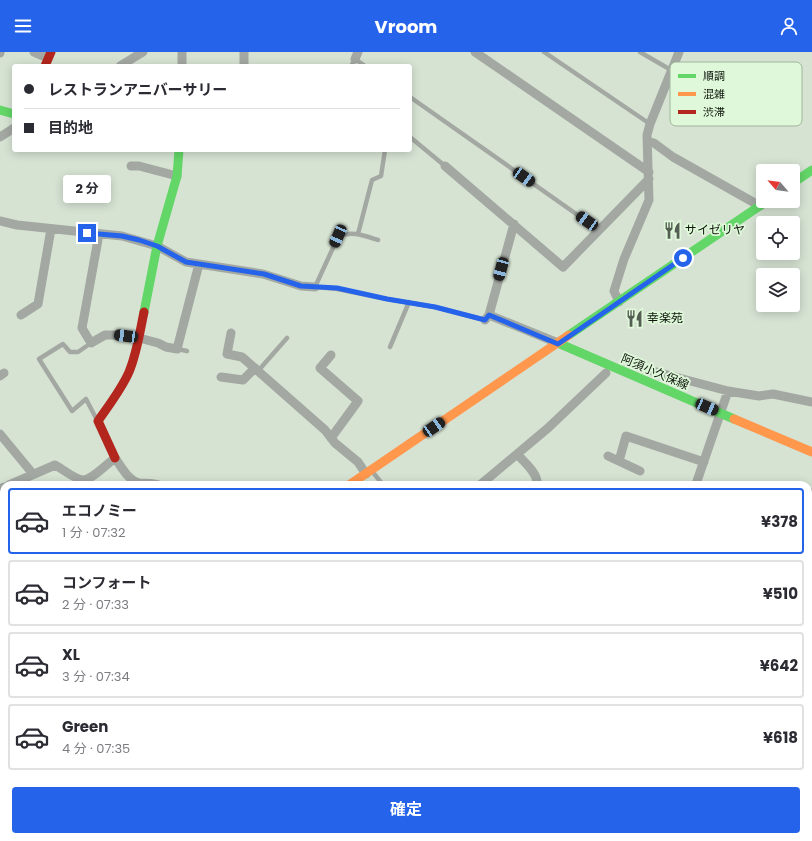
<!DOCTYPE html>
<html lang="ja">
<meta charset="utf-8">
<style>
:root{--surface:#fff;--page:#f2f2f3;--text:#2b2b33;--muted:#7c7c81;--line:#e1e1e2;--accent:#2563eb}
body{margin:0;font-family:Poppins,"Noto Sans JP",sans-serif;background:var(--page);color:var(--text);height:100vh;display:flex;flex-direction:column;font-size:15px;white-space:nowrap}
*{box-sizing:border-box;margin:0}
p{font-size:13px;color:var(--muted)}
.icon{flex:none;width:22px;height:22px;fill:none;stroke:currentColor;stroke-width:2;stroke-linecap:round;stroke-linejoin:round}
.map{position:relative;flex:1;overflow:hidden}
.details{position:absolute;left:0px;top:429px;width:812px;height:360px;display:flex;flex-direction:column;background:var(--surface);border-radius:12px 12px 0 0;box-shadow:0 2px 10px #0003}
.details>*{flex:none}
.guide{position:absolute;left:12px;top:12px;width:400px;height:88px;border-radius:4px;box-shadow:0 2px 10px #0003;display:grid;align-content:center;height:88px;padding:0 12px;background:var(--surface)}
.needle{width:26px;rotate:298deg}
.fabs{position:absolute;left:756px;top:112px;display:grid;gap:8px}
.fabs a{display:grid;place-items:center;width:44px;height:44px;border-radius:4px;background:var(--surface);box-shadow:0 2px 10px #0003;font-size:20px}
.end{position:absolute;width:18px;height:18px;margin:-9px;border:5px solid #2563eb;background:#fff;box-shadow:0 0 0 2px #fff}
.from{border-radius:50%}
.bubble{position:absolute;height:28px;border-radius:4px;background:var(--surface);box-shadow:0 2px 10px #0003;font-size:13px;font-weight:700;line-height:28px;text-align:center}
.car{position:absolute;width:12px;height:24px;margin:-12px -6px;border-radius:5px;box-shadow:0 0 3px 1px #0007;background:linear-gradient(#222 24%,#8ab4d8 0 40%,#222 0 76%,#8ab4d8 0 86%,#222 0)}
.guide b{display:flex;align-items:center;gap:14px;height:38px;font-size:15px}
.guide b+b{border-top:1px solid var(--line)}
.guide i{width:10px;height:10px;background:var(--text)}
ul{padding:7px 0 0;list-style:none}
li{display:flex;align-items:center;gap:12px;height:66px;margin:0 8px 6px;padding:0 4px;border:2px solid var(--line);border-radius:4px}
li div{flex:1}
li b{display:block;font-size:15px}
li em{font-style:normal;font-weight:700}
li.selected{border-color:var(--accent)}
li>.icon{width:36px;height:36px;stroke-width:1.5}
.button{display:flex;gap:8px;margin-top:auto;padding:8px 12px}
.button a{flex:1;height:46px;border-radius:4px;background:var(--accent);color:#fff;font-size:16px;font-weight:700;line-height:46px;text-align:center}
header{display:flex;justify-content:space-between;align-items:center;height:52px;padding:0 12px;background:var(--accent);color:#fff;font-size:18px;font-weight:700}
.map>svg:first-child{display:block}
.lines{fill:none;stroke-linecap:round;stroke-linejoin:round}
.lane{stroke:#a3a8a2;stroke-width:4.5}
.street{stroke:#a3a8a2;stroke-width:9}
.fast{stroke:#63d668;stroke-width:9}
.slow{stroke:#ff974d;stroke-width:9}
.jam{stroke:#b3261e;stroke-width:9}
.route{stroke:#2563eb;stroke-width:5}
.labels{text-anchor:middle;stroke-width:3.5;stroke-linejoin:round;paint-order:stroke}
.poi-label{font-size:12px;fill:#0e160c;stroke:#dff8d9;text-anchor:start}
.street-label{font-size:12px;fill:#0e160c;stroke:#dff8d9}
.key{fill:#dff8d9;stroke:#a0b49c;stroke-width:1}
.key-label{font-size:11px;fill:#0e160c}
</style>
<header><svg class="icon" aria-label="menu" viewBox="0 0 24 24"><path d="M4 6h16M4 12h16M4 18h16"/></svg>Vroom<svg class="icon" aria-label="person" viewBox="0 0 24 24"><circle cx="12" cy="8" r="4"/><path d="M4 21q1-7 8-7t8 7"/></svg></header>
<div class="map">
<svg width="812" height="789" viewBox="0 0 812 789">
<rect width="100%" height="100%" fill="#d6e3d3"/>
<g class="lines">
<path class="lane" d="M 544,0 L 650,72
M 640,0 L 671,18
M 351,14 L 355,7 L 365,14
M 410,45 L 599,178
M 410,85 L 445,114
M 358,182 L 372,128 L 381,124 L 385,98
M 378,188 C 365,184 351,178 338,185 L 315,235 L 337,237 L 387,247 L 435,255 L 485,268
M 91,291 L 78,300 L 70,300 L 63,292 L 39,307 L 72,359 L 86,347 L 97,368
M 390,295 L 409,250
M 177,297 L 187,299
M 258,319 L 287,286
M 372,419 L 383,433
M 808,469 L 812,472
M 559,785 L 559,789
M 488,789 L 490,785"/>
<path class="street" d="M 34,0 L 48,6
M 182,0 L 182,14
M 475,0 L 649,120
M 0,1 L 0,0
M 355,7 L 358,0
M 120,14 L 143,0
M 244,14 L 244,0
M 0,85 L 14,76
M 647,89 L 654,91 L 673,105 L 760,154
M 131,114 L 139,114 L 177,124
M 445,114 L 563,215 L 649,127
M 0,169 L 17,173 L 122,184 L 157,194 L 186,210 L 263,222 L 301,234 L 315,235
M 99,182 L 82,276 L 91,291 L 105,283 L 113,283 L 139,286 L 158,291 L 166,295 L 177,297 L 199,212
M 619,250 L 614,239 L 624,207 L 649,148 L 647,83 L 650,72 L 679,0
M 21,263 L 38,252 L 51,177
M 489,263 L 558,291
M 485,268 L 489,263 L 514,172
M 231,281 L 227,302 L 242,305 L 325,378 L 335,391 L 358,410 L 366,422
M 649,318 L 728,339 L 759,344 L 773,342 L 812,350
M 0,324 L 4,321
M 221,325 L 243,328 L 255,316
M 0,382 L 33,422
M 331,386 L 358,349 L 320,316 L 331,303
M 518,403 C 524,410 539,422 537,433
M 608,404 L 640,419
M 619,409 L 626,384 L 704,410
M 696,432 L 728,339
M 9,433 L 55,413 C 63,417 74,427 83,428 C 92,428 108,411 115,406 C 121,414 129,430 140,431 C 147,431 152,431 159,433
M 480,433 L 548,376 L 606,321
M 0,437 L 4,435
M 808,445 L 812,441
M 0,490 L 4,485
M 0,535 L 4,531
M 808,558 L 809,560 L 812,560
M 0,658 L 4,659
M 808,676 L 812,667
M 808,715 L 812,716
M 0,752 L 4,751
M 0,763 L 4,769
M 15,785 L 18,789
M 212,785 L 214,789
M 350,785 L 356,789
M 388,785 L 396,789
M 99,789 L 106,785
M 376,789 L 377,785
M 420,789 L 421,785
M 583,789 L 585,785
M 641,789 L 642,785
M 696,789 L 698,785
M 755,789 L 757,785"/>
<path class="fast" d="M 0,58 L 14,62
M 793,131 L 812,118
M 144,260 L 157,194 L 177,124 L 179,98
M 569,283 L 767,149
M 558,291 L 734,367
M 0,458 L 4,460"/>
<path class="slow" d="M 734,367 L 812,400
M 349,433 L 569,283
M 0,671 L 4,668"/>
<path class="jam" d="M 45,14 L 51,0
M 115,406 L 98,369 C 109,353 121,338 129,320 C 137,301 140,279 144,260"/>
</g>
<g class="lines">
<path class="route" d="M 87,181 L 122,184 L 139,188 L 157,194 L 186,210 L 264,222 L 301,234 L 337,236 L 387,247 L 435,255 L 485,268 L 489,263 L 558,292 L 683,206"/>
</g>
<defs>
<symbol id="restaurant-bare" viewBox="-9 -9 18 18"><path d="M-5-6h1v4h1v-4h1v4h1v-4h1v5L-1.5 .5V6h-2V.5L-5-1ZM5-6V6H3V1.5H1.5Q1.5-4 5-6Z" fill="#545e52" stroke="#dff8d9" stroke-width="2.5" paint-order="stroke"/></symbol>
</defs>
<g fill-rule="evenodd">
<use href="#restaurant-bare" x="660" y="166" width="25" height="25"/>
<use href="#restaurant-bare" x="622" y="254" width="25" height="25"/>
</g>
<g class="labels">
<g class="poi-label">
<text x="685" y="182">サイゼリヤ</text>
<text x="647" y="270">幸楽苑</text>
</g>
<g class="street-label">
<text transform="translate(655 320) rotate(23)" y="4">阿須小久保線</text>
</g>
</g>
<rect x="670" y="10" width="132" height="64" rx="6" class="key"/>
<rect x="678" y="22" width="18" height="4" fill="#63d668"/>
<rect x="678" y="40" width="18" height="4" fill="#ff974d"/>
<rect x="678" y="58" width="18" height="4" fill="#b3261e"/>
<g class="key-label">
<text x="703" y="28">順調</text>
<text x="703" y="46">混雑</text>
<text x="703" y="64">渋滞</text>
</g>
</svg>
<div class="fabs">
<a><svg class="needle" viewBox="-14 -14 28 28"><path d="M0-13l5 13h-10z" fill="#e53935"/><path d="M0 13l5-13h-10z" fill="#7c7c81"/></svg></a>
<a><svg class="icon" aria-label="locate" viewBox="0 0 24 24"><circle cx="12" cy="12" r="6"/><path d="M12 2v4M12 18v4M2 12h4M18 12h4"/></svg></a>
<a><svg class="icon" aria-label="layers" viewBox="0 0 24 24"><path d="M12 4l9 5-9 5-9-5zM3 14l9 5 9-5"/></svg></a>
</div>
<i class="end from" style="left:683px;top:206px"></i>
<i class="end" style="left:87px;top:181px"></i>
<div class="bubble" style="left:63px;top:123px;width:48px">2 分</div>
<i class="car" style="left:524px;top:125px;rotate:125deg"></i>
<i class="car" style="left:587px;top:169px;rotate:305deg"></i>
<i class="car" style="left:338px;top:184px;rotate:204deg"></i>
<i class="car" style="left:501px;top:217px;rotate:195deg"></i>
<i class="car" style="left:126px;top:284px;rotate:277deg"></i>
<i class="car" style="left:707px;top:355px;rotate:113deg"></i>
<i class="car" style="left:434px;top:375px;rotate:56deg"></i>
<div class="guide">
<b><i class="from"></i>レストランアニバーサリー</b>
<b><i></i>目的地</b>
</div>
<section class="details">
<ul>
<li class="selected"><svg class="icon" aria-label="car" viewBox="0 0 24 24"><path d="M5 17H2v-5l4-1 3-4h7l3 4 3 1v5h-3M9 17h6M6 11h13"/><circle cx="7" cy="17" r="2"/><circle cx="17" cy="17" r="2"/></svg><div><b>エコノミー</b><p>1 分 · 07:32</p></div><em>¥378</em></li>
<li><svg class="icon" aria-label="car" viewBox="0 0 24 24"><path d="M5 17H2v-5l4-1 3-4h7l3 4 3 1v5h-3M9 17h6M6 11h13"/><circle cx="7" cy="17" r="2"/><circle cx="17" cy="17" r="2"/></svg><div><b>コンフォート</b><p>2 分 · 07:33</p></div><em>¥510</em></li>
<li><svg class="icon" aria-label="car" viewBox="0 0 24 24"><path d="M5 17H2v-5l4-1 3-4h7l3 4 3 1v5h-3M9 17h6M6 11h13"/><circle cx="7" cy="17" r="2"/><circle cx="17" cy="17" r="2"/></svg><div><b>XL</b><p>3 分 · 07:34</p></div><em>¥642</em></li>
<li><svg class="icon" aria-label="car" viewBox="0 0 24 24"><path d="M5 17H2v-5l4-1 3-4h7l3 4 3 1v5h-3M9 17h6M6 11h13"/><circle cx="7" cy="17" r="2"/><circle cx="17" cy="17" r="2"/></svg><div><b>Green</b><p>4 分 · 07:35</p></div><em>¥618</em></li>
</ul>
<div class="button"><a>確定</a></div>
</section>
</div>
